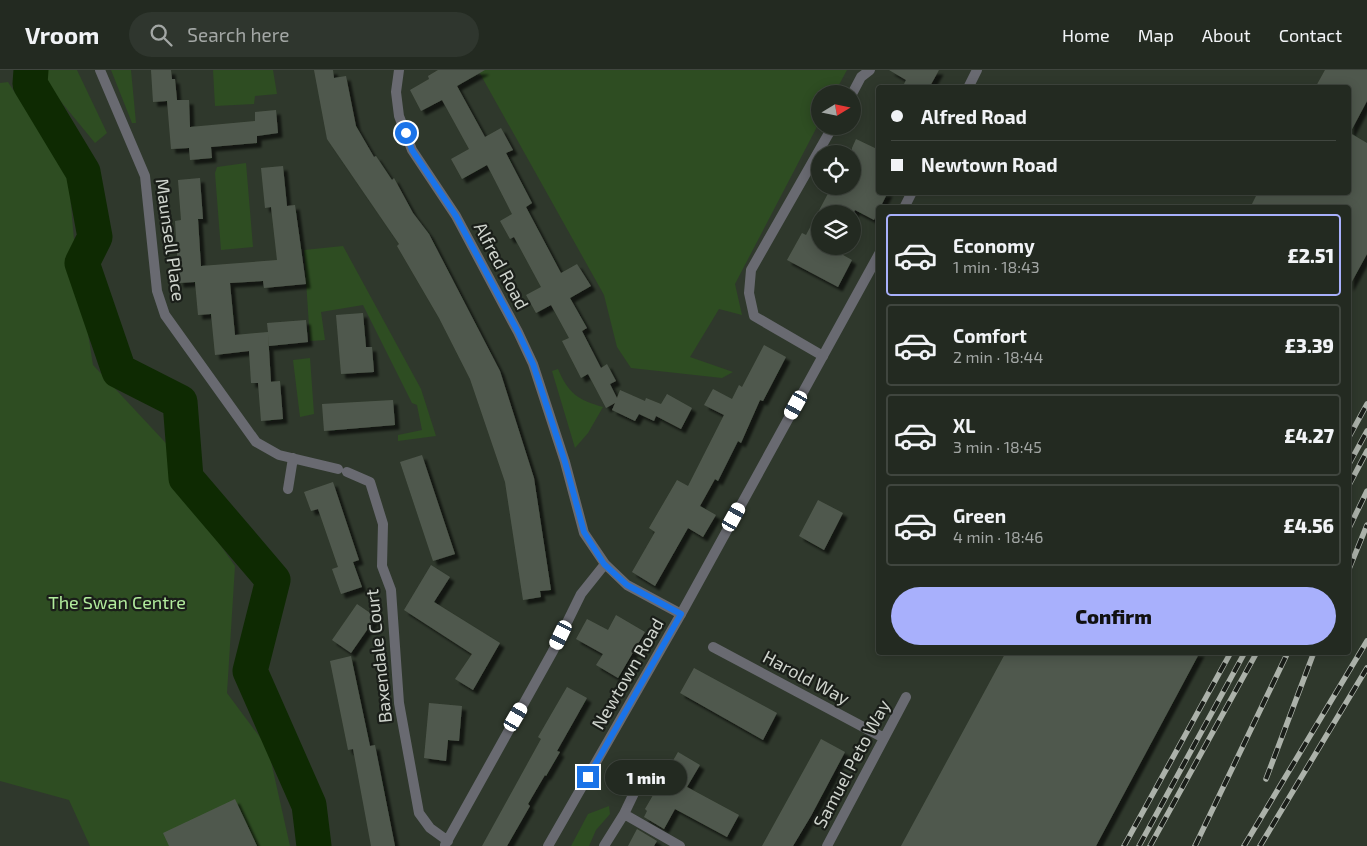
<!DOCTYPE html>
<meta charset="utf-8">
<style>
:root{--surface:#232a21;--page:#2f362e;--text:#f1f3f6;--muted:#a3a7a5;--line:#40463f;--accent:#a8b0fc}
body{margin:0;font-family:"Exo 2",sans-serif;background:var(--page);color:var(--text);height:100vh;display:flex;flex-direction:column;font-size:19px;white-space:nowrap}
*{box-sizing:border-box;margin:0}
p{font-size:16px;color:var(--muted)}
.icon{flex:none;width:28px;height:28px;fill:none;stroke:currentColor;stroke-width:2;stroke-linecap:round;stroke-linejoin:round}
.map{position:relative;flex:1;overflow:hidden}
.drawer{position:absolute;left:876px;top:135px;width:475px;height:450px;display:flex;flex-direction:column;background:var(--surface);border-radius:5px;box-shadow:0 2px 12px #0003,0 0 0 1px var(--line)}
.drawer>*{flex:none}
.guide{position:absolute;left:876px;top:15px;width:475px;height:110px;border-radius:5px;box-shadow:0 2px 12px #0003,0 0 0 1px var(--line);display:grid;align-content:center;height:110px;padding:0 15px;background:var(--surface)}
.needle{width:32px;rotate:80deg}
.controls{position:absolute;left:811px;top:15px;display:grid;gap:10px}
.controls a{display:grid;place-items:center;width:50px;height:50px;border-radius:50%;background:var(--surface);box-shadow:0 2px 12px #0003,0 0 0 1px var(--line);font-size:25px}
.end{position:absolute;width:22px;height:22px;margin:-11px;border:6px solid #1a73e8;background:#fff;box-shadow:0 0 0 2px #fff}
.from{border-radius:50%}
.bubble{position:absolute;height:35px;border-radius:18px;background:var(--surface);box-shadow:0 2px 12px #0003,0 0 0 1px var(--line);font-size:16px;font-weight:800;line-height:35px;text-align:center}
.car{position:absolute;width:15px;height:30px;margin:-15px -8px;border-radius:6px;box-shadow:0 0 4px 1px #0007;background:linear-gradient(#fff 24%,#345 0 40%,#fff 0 76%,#345 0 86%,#fff 0)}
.guide b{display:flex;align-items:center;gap:18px;height:48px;font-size:19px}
.guide b+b{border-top:1px solid var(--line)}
.guide i{width:12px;height:12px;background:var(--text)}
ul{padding:9px 0 0;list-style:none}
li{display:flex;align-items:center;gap:15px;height:82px;margin:0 10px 8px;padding:0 5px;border:2px solid var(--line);border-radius:5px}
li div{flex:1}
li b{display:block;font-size:19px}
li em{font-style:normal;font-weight:800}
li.active{border-color:var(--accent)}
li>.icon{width:45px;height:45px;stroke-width:1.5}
.button{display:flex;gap:10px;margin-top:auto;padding:10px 15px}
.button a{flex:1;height:58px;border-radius:30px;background:var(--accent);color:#111;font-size:20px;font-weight:800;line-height:58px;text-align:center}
header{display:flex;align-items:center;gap:30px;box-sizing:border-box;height:70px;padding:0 25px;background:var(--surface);border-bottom:1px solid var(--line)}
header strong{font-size:24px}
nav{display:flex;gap:28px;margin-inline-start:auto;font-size:18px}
.search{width:350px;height:45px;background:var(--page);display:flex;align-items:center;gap:12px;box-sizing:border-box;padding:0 18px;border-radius:28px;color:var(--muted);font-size:19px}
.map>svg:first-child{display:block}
.green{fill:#2e4d22}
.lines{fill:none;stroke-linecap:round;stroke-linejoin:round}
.river{stroke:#0e2a02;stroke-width:35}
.building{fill:#50594d;filter:url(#shadow)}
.minor{stroke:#696a71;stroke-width:10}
.tertiary{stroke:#696a71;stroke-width:10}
.rail-casing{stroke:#acb2aa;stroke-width:5.5}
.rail{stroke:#1a1e19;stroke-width:4;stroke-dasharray:11;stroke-linecap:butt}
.route{stroke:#1a73e8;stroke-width:6}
.labels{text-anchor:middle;stroke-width:4.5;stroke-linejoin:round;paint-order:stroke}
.street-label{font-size:18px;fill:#cfd4cd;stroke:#1a1e19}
.park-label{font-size:18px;fill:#b2ec9d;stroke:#1a1e19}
</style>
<header>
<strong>Vroom</strong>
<div class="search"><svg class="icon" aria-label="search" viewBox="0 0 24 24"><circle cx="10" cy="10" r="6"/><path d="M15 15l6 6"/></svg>Search here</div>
<nav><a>Home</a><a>Map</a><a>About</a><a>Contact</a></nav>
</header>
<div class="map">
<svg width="1367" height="776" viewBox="0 0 1367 776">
<defs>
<filter id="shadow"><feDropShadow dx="4.5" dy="4.5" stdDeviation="1" flood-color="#0009"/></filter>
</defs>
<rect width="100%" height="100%" fill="#2f382c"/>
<path class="green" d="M 35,0 L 77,0 L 107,63 L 95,73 Z
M 111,0 L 131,0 L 136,53 L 132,53 Z
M 213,0 L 273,0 L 277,24 L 255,26 L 254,34 L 215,36 Z
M 478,0 L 847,0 L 834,24 L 820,24 L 820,51 L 735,214 L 742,245 L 719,239 L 690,287 L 733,302 L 722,308 L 631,298 L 617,277 L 604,225 Z
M 8,12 L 68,103 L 75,181 L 93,295 L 177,385 L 186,426 L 235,496 L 227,623 L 268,678 L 290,776 L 90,776 L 69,730 L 0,711 L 0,13 Z
M 246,93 L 253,177 L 221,180 L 215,103 L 217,97 Z
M 343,176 L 421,319 L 436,366 L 398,371 L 398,365 L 422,360 L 417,335 L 412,333 L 363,235 L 321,242 L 325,270 L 310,271 L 304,180 Z
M 310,288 L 314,344 L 300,347 L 293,290 Z
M 558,299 C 568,323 578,330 603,337 L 588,363 L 575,378 L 552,301 Z
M 609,736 L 610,744 L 596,760 L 589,776 L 571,776 L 588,744 Z"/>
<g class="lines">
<path class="river" d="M 31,0 L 30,14 L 83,102 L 95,167 L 82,193 L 119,301 L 180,332 L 186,408 L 273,510 L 250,601 L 309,735 L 314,776"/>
</g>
<path class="building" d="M 151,0 L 171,0 L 172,9 L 175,9 L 177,30 L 189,30 L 190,57 L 255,51 L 255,42 L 276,40 L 278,63 L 257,66 L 257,73 L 211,77 L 212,88 L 190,90 L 189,78 L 171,79 L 167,31 L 153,32 Z
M 314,0 L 333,0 L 334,8 L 346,6 L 356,56 L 374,87 L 376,86 L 392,110 L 394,108 L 413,143 L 429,164 L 500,301 L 534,408 L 551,520 L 540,521 L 541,527 L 523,530 L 505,412 L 470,309 L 439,248 L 397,176 L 399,174 L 327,69 Z
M 438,0 L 485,0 L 457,16 L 485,67 L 501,58 L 513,80 L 506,83 L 532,133 L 526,137 L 561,203 L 577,194 L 591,216 L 570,228 L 587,258 L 582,261 L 601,298 L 607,294 L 616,311 L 610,314 L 617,328 L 620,320 L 645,331 L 646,328 L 661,334 L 667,324 L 692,338 L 681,359 L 656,346 L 654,351 L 639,344 L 635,351 L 612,340 L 615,333 L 606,338 L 588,304 L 581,308 L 562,271 L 569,268 L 551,235 L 536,243 L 526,225 L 541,217 L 514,167 L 510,169 L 500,151 L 512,144 L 487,95 L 462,109 L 451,89 L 469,79 L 442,30 L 421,41 L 410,20 L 429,9 L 428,6 Z
M 889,0 L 939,0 L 929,18 L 902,18 L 906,10 Z
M 1325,0 L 1367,0 L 1367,31 L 1350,63 L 1367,73 L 1367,184 L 1349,217 L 1349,138 L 1250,138 L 1258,122 L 1349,122 L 1349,18 L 1315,18 Z
M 856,69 L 879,80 L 879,122 L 888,122 L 874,150 L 855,140 L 853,144 L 820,144 L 820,176 L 827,176 L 852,190 L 838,217 L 787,190 L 802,163 L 806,165 L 832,116 L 852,116 L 852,78 Z
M 283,96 L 287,136 L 295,135 L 306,214 L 264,218 L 263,211 L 230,213 L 235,265 L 268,262 L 267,253 L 306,250 L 308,272 L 269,276 L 268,263 L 271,312 L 259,313 L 280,311 L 283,349 L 261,351 L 258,313 L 251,313 L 249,281 L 215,285 L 211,244 L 198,245 L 195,212 L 179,213 L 175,151 L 181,150 L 178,110 L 200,108 L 203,149 L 198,149 L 201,196 L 277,190 L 271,137 L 265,138 L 261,98 Z
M 363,243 L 366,277 L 372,277 L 374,302 L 341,304 L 336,245 Z
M 764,275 L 786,287 L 763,331 L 760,330 L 741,373 L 738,371 L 718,411 L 715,409 L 700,436 L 716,445 L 703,467 L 688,458 L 655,516 L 632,502 L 655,462 L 649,458 L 677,410 L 688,416 L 724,345 L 704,335 L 713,319 L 732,329 L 739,315 L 742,317 Z
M 393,330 L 395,355 L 324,361 L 322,334 Z
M 422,385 L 455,484 L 433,491 L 400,392 Z
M 333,412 L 359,490 L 353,492 L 362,517 L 341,524 L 332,499 L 338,497 L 318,439 L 311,441 L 304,422 Z
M 818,430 L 843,443 L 824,480 L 799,466 Z
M 431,495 L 450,507 L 434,532 L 500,573 L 473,620 L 455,609 L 472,584 L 404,540 Z
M 357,534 L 376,547 L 351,583 L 332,570 Z
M 616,545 L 645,562 L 618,608 L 596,595 L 603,584 L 576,569 L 587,549 L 608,560 Z
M 1006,582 L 1200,582 L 1096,776 L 901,776 Z
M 351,586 L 370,676 L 375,675 L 395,776 L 371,776 L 353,679 L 348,680 L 330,591 Z
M 694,598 L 777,643 L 763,670 L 680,623 Z
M 567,617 L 587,628 L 557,681 L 560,682 L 546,706 L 545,705 L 528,734 L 530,736 L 507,776 L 482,776 L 541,669 L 538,667 Z
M 429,633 L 462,636 L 459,671 L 448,670 L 446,691 L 424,688 Z
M 821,669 L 845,682 L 811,746 L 793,776 L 762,776 Z
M 678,682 L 700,695 L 687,717 L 739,745 L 727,767 L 675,739 L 664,759 L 644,747 L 647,741 L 645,739 Z
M 235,729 L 257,776 L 169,776 L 163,763 Z
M 637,759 L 657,771 L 654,776 L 628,776 Z"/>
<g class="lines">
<path class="minor" d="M 100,0 L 145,106 L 157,221 L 165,245 L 256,372 L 279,385 L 338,399
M 399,0 L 396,22 L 399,46 L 412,80 L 456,146 L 518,262 L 533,294 L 565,392 L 584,463 L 605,494 L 627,515 L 681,544
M 852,24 L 861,7 L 870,0
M 823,286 L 754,246 L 749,223 L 751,200 L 833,56
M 347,402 L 370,412 L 383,454 L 382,496 L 391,520 L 399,633 L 419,743 L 430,758 L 448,771
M 288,419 L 293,388
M 713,577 L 884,668
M 624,744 L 680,776
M 445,775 L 553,581 L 581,524 L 605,494
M 604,776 L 624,744 L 645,700
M 827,776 L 906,627"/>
<path class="tertiary" d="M 968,18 L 977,0
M 904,138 L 912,122
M 548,776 L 681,544 L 879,184"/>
<defs>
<path id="rail" d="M 1349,367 L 1367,334
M 1349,394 L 1367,361
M 1349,415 L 1367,381
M 1349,458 L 1367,421
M 1349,499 L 1367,455
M 1266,709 L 1314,582
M 1124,776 L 1231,582
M 1139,776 L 1245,582
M 1150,776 L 1257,582
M 1195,776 L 1288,582
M 1244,776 L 1367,571
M 1260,776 L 1367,598"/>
</defs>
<use href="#rail" class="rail-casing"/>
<use href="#rail" class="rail"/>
</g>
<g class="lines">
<path class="route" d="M 406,63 L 412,80 L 456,146 L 518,262 L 533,294 L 565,392 L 584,462 L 604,494 L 627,515 L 681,544 L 588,707"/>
</g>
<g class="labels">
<g class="street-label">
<text transform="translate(170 170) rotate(82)" y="6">Maunsell Place</text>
<text transform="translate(501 196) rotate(62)" y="6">Alfred Road</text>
<text transform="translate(379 586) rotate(-96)" y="6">Baxendale Court</text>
<text transform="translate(628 604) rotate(-60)" y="6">Newtown Road</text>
<text transform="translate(806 608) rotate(28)" y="6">Harold Way</text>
<text transform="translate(852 694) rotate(-62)" y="6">Samuel Peto Way</text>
</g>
<g class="park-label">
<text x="117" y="539">The Swan Centre</text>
</g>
</g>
</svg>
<div class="controls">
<a><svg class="needle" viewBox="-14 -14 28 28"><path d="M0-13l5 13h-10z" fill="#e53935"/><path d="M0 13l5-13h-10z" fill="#a3a7a5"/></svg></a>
<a><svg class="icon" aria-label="locate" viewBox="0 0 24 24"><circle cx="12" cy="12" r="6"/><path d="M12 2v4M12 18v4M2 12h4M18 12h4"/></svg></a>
<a><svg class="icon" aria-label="layers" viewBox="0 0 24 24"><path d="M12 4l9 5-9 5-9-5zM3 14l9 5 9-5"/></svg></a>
</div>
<i class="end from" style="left:406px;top:63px"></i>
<i class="end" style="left:588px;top:707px"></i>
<div class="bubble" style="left:605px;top:690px;width:82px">1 min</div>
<i class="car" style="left:796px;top:335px;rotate:209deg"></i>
<i class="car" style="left:734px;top:447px;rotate:29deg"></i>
<i class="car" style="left:561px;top:565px;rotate:206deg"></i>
<i class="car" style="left:516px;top:647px;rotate:30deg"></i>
<div class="guide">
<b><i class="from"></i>Alfred Road</b>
<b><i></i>Newtown Road</b>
</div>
<section class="drawer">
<ul>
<li class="active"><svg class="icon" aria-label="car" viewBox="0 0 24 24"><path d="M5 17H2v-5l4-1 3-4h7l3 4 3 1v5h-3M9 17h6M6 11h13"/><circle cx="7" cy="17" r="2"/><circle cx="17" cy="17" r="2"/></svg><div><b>Economy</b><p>1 min · 18:43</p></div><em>£2.51</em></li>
<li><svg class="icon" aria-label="car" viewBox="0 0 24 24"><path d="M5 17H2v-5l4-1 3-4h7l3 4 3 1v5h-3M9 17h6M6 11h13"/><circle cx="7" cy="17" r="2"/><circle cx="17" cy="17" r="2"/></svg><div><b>Comfort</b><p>2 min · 18:44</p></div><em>£3.39</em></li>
<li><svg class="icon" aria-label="car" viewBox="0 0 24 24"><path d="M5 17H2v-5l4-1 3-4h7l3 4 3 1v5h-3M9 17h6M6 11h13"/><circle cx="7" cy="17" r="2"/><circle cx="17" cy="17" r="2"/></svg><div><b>XL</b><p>3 min · 18:45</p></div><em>£4.27</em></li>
<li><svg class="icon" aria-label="car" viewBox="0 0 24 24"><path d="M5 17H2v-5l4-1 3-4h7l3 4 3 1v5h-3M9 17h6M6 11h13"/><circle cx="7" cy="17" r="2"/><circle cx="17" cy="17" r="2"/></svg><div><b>Green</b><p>4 min · 18:46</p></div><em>£4.56</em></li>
</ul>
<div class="button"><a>Confirm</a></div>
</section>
</div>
